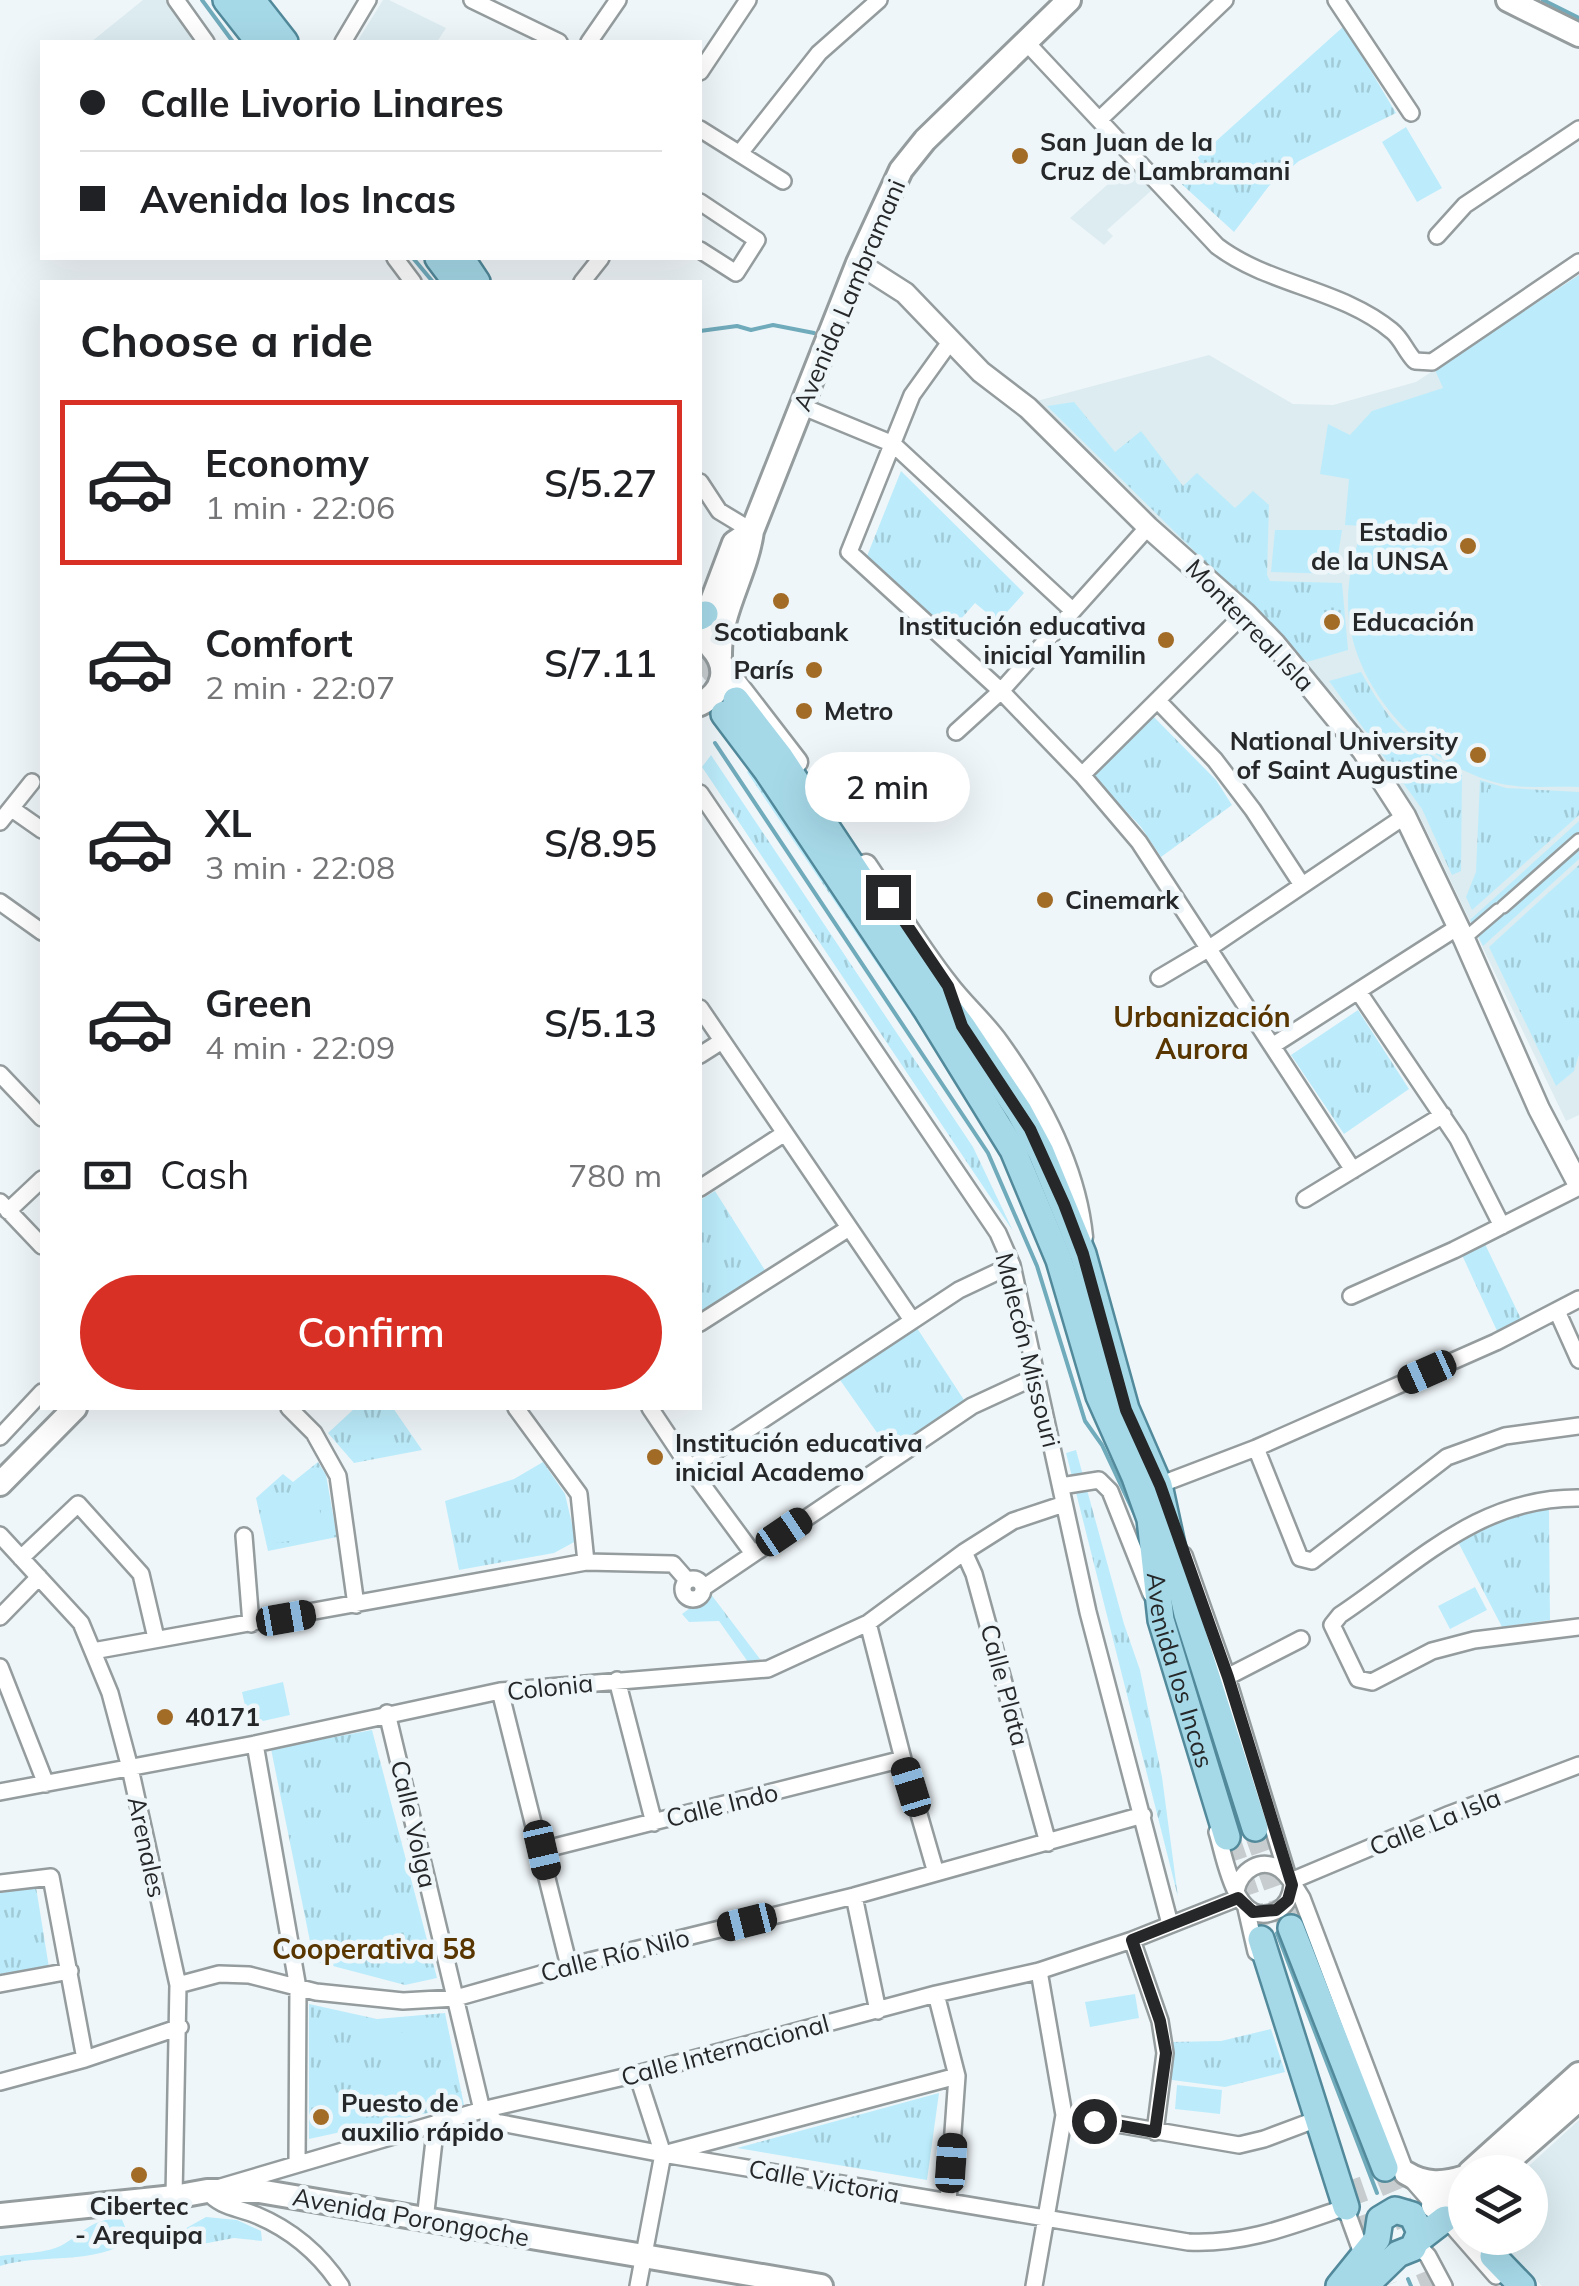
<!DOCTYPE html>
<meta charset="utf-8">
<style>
:root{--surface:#fff;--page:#f6f6f6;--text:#202124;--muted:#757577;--line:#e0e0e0;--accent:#d93025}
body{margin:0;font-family:Mulish,sans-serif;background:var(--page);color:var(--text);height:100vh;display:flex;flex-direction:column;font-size:38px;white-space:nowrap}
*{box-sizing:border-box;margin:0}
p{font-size:32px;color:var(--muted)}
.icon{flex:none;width:55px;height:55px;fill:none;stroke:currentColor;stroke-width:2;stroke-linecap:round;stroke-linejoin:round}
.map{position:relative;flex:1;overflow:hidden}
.sheet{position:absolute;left:40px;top:280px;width:662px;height:1130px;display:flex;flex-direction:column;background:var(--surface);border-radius:0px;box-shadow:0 10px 40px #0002}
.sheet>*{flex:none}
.hud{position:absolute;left:40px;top:40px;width:662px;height:220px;border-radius:0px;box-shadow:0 10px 40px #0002;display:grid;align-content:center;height:220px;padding:0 40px;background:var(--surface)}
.buttons{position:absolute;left:1448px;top:2155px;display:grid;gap:20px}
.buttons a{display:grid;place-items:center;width:100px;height:100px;border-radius:50%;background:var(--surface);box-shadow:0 10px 40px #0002;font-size:50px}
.end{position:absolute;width:45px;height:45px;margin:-22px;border:12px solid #252728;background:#fff;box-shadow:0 0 0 5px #fff}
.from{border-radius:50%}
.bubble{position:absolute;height:70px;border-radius:35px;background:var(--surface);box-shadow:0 10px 40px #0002;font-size:32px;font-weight:600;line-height:70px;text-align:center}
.car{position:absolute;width:30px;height:60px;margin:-30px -15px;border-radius:12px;box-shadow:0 0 8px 2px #0007;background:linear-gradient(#222 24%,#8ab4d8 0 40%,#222 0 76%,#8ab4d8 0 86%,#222 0)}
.hud b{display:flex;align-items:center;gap:35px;height:95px;font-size:38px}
.hud b+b{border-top:2px solid var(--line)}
.hud i{width:25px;height:25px;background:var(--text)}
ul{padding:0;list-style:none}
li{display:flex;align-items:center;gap:30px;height:165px;margin:0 20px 15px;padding:0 20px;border:5px solid transparent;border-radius:0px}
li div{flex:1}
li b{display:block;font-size:38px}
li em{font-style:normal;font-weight:600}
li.selected{border-color:var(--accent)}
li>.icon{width:90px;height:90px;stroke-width:1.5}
h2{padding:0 40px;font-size:45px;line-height:120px}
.pay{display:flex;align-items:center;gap:25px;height:110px;padding:0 40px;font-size:38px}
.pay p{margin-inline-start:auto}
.action{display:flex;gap:20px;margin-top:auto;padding:20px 40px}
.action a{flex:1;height:115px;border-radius:60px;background:var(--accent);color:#fff;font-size:40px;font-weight:600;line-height:115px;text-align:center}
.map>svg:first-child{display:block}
.built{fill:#dcecf1}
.grass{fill:url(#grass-tufts)}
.pitch{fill:#bcecfb}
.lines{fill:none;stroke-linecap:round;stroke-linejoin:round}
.stream{stroke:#70abbc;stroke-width:4}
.primary-tunnel{stroke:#c7cdcf;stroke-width:25;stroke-dasharray:25 12;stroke-linecap:butt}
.pedestrian-casing{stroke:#959c9e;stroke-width:16}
.minor-casing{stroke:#959c9e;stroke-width:20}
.tertiary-casing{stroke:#959c9e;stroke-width:25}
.secondary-casing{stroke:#959c9e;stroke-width:28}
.primary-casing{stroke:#528a9b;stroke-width:30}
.pedestrian{stroke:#fff;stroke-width:11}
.minor{stroke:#fff;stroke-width:15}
.tertiary{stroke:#fff;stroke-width:20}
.secondary{stroke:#fff;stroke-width:22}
.primary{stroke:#a6d9e8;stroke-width:25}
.route{stroke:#252728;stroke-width:12}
.poi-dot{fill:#a26c27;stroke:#eff6f9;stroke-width:4}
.labels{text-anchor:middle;stroke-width:9;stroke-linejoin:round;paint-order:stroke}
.poi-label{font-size:25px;font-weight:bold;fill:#252728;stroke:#eff6f9;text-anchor:start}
.street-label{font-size:25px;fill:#252728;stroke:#eff6f9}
.neighbourhood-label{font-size:28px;font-weight:bold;fill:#593500;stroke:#eff6f9}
</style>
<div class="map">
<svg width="1579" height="2286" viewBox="0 0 1579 2286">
<defs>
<pattern id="grass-tufts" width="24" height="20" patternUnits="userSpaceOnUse" patternTransform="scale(2.5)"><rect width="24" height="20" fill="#bcecfb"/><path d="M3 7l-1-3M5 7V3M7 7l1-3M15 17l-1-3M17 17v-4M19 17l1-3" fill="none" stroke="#a1cad7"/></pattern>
</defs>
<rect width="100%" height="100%" fill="#eff6f9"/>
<path class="built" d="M 143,0 L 168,0 L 198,42 L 91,42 Z
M 383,0 L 389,0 L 446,28 L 437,42 L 357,42 Z
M 1126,162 L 1152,190 L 1107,230 L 1113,236 L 1104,245 L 1070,218 L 1116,177 L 1114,173 Z
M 1579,275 L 1579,1115 L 1566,1121 L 1419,815 L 1335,696 L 1033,402 L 1209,355 L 1293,404 L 1333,405 L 1416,382 Z
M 1579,2120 L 1579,2286 L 1542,2286 L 1494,2238 L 1530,2238 L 1530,2172 L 1522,2172 Z"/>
<path class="grass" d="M 1344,26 L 1396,113 L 1299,161 L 1269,186 L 1234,232 L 1175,178 Z
M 1074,402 L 1115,452 L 1141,431 L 1183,486 L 1197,473 L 1235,508 L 1253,491 L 1269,505 L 1267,575 L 1270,581 L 1342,583 L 1348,650 L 1307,662 L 1047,406 Z
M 901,471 L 1024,593 L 998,622 L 975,603 L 946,636 L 865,561 Z
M 1361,672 C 1391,726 1410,742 1462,775 L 1461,871 L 1452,875 L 1422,809 L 1329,681 Z
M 1151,714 L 1216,780 L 1232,805 L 1161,857 L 1141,827 L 1093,776 Z
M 711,755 L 973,1147 L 1013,1231 L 702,767 Z
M 751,769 L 785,824 L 822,870 L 989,1114 L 982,1119 L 747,772 Z
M 1480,780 L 1506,788 L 1579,792 L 1579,815 L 1472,910 L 1466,897 L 1476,872 Z
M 1579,865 L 1579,1054 L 1574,1071 L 1556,1086 L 1489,947 Z
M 1358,1010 L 1409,1089 L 1344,1134 L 1291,1055 Z
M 715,1191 L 768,1275 L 700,1317 L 700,1200 Z
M 1485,1244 L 1522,1321 L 1498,1333 L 1462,1255 Z
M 917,1328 L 966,1403 L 892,1454 L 840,1380 Z
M 355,1408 L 393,1408 L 422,1450 L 354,1463 L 328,1433 Z
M 1076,1450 L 1124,1624 L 1140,1670 L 1162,1777 L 1178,1897 L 1066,1453 Z
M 318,1462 L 326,1475 L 337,1537 L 268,1551 L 256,1498 L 283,1474 L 293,1482 Z
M 543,1462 L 565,1494 L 576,1541 L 554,1553 L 459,1570 L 445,1501 L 514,1479 Z
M 1549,1509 L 1550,1620 L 1502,1627 L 1457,1540 L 1484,1523 Z
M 710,1593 L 760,1659 L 748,1662 L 719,1621 L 689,1622 L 682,1614 Z
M 372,1730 L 437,1978 L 405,1985 L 314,1961 L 271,1749 Z
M 36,1887 L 51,1980 L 0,1989 L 0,1893 Z
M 309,2004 L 377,2019 L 445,2013 L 464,2105 L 309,2139 Z
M 1271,2029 L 1285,2072 L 1225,2087 L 1172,2080 L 1170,2042 L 1221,2041 Z
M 939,2093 L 927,2180 L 737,2148 Z
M 121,2217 L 130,2239 C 97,2266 41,2253 0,2266 L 0,2256 C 18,2253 48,2254 64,2244 C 89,2229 87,2222 121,2217 Z
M 206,2217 L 237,2220 L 261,2231 L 262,2241 L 234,2238 L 197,2245 L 181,2231 Z"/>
<path class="pitch" d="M 1406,127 L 1442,188 L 1417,202 L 1382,142 Z
M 1579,275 L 1579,787 C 1554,786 1526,789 1502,784 C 1422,766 1347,684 1348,601 C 1348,574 1355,551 1363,526 L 1345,525 L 1349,479 L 1320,474 L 1328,424 L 1350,435 L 1372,411 L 1443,388 L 1435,370 Z
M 1275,530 L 1342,530 L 1335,574 L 1271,572 Z
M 958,557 L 976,577 L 942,608 L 924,588 Z
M 1488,789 L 1554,794 L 1552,837 L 1487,833 Z
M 1579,821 L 1579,859 L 1483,946 L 1470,920 Z
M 319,1506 L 324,1536 L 275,1543 L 270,1513 Z
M 1475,1587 L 1487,1610 L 1450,1629 L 1438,1606 Z
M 283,1682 L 290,1715 L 249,1724 L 242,1692 Z
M 1135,1994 L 1139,2018 L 1090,2027 L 1085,2002 Z
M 434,2026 L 440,2055 L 395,2064 L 389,2035 Z
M 446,2069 L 445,2094 L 394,2104 L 389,2081 Z
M 1177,2085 L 1222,2090 L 1220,2114 L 1175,2109 Z"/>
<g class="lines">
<path class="stream" d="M 202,0 L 233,42
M 1543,0 L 1579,18
M 413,258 L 433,282
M 700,331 L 737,326 L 751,330 L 773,325 L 814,333
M 715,743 L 988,1153 L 1037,1266 L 1085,1421 L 1102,1445 L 1135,1515
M 1210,1727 L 1242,1833
M 1277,1933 L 1377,2193
M 1408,2279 L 1411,2286"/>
<path class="primary-tunnel" d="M 700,653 L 730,692
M 1255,1828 L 1291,1928
M 1227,1837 L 1258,1928
M 1385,2168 L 1434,2286
M 1348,2181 L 1385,2286
M 1474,2238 L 1493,2256"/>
<defs>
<path id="pedestrian" d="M 1503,907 L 1579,840
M 1464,939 L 1498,910"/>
<path id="minor" d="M 176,0 L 206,42
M 472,0 L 559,42
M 1336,0 L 1411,113
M 343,42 L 368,0
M 589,42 L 618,0
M 1026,42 L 1217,246 C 1268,285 1342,289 1392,331 C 1402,339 1406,352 1415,361 L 1432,362 L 1579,262
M 700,72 L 748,0
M 1100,119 L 1225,0
M 700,129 L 783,181
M 740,153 L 819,53 L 879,0
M 700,202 L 757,240 L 736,273 L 700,250
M 1437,236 L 1465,205 L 1579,129
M 395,258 L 413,282
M 582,282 L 601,258
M 950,342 L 912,395 L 849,552 L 1001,691 L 1082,775 L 1139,842 L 1353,1170
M 801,406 L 893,444 L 1071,609
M 700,482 L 719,511 L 752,531
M 1158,701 L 1215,760 L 1253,810 L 1302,885
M 956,732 L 1001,691 L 1148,527
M 1082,775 L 1245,613
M 700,793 L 998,1233 L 1012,1265 L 1088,1612 L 1170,1924
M 12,809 L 42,830
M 0,822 L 32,782
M 0,902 L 42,932
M 1159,978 L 1208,949 L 1405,816
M 1358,991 L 1458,1139 L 1502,1226
M 700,1008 L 912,1320
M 1272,1046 L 1458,927
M 700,1055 L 722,1041
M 0,1074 L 42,1118
M 700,1188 L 785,1133
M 1305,1199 L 1443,1115
M 0,1202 L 42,1246
M 8,1211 L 42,1179
M 1351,1296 L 1454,1250 L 1579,1187
M 1557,1311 L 1579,1360
M 700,1323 L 849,1228
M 289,1408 L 314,1433 L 338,1476 L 356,1605
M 516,1408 L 579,1494 L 586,1562
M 650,1408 L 690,1468 L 752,1552
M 0,1437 L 42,1392
M 1256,1448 L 1300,1558 L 1312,1561 L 1447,1457 L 1505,1436 L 1579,1426
M 690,1468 L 959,1290 L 1012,1265
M 1061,1486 L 1099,1480 L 1110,1491 L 1151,1594
M 1162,1491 L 1159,1485 L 1256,1448 L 1496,1342 L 1579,1299
M 1579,1498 C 1479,1497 1418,1563 1340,1615 L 1332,1625 L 1358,1679 L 1372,1682 L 1432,1651 L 1474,1640 L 1579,1627
M 0,1535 L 81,1623 L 110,1693 L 130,1768 L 178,1985 L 174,2197
M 244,1536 L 251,1624
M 964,1552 L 974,1574 L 1048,1843
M 1184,1555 L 1227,1677 L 1288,1877
M 21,1558 L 78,1504 L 141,1574 L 156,1638
M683 1589a10 10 0 1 1 20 0a10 10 0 1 1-20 0Z
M 703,1588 L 972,1406 L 1037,1376
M 0,1617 L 39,1577
M 868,1623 L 903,1759 L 936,1873
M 93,1651 L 586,1562 L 673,1564 L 687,1580
M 0,1667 L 46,1784
M 1227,1677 L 1301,1639
M 617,1680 L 654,1823
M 500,1691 L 569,1966
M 387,1713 L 482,2110 L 496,2122 L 663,2154 L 1188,2242 C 1245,2245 1293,2225 1346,2207
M 255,1744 L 298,1988 L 297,2163
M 0,1792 L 255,1744 L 500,1691 L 768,1669 L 868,1623 L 964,1552 L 1013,1521 L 1064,1504
M 1217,1832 C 1225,1857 1235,1930 1276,1911 C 1287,1906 1291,1896 1292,1885
M 542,1850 L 903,1759
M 1291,1881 L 1450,1814 L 1579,1765
M 0,1883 L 51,1877 L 85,2059
M 1236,1891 C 1240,1870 1262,1856 1281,1870 C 1290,1877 1296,1889 1302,1898 L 1406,2173 L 1496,2276
M 854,1896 L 878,2011
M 1246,1908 L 1256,1952
M 1132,1940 L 1160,2021 L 1165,2053 L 1155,2132
M 0,1984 L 70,1971
M 178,1985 L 219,1974 L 249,1975 L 316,1992 L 403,2001 L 456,1998 L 569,1966 L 854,1896 L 1143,1815
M 936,1994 L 957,2076 L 948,2202
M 637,2074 L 663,2154 L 638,2286
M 0,2082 L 85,2059 L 180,2027
M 1064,2115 L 1239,2145 L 1264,2139 L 1312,2121
M 671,2152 L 957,2076
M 1343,2201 L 1364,2259
M 425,2220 L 436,2123
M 1417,2244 L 1428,2256 L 1444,2286
M 341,2286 C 320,2254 292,2230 256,2215 C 237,2207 221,2208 207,2191 L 482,2110 L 637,2074 L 936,1994 L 1039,1971 L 1132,1940 L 1238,1898
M 1034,2286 L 1064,2115 L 1039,1971"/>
<path id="tertiary" d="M 858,263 L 905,293 L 981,372 L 1028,408 L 1148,527 L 1245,613 L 1275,644 L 1363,751 L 1405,816 L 1464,939 L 1539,1109 L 1579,1185
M 723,666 L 797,762
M 866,865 C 893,905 918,947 948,985 C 963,1005 983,1022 998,1043 C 1039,1100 1075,1166 1082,1237"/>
<path id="secondary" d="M 1508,0 L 1579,35
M 700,633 L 734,543 L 752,531
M 720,656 C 719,612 746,575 752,531 L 858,263 L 901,170 L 925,140 L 1069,0
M 700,704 C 724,692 730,667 711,647
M 0,1484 L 75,1408
M 1470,2172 L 1579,2074
M 1496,2172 L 1579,2099
M 1406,2173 C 1425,2185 1444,2184 1465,2177
M 1433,2206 L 1463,2180
M 0,2215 L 174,2197 L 207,2191 L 259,2191 L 821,2286
M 1445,2219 L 1465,2200"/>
<g id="primary">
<path d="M 226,0 L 259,42"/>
<path d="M 252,0 L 285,42"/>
<path d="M 438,258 L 456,282"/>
<path d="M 461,258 L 477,282"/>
<path d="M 700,617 L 705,614"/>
<path d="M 736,700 L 780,757 L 934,989 L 962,1026 L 1019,1111 L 1041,1152 L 1083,1254 L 1126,1409 L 1159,1485 L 1187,1614 L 1255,1828"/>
<path id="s1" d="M 724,714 L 767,771 L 926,1009 L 1013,1150 L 1059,1260 L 1099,1396 L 1135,1477 L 1150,1519 L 1161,1620 L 1227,1837"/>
<path d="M 1291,1928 L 1385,2168"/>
<path d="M 1261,1939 L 1346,2207"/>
<path d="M 1419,2239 L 1445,2219"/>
<path d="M 1493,2256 L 1522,2286"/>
<path d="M 1339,2286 L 1377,2239 L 1380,2219 L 1395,2210 L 1412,2215 L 1420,2232 L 1413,2248 L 1398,2254 L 1365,2286"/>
</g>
</defs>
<use href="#pedestrian" class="pedestrian-casing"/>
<use href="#minor" class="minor-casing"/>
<use href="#tertiary" class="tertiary-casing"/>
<use href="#secondary" class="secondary-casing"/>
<use href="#primary" class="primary-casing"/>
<use href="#pedestrian" class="pedestrian"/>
<use href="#minor" class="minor"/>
<use href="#tertiary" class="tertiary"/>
<use href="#secondary" class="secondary"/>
<use href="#primary" class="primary"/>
</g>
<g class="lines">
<path class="route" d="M 888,897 L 948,986 L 962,1026 L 1030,1129 L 1064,1204 L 1083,1254 L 1126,1410 L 1160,1485 L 1228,1677 L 1292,1885 L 1288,1900 L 1276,1910 L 1253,1912 L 1238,1898 L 1132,1940 L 1160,2021 L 1166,2053 L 1155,2132 L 1094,2121"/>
</g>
<g class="poi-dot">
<circle cx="1020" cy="156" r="10"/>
<circle cx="1468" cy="546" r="10"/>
<circle cx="781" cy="601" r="10"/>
<circle cx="1332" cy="622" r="10"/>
<circle cx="1166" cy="640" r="10"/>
<circle cx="814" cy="670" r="10"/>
<circle cx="804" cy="711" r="10"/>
<circle cx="1478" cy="755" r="10"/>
<circle cx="1045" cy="900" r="10"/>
<circle cx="655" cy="1457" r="10"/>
<circle cx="165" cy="1717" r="10"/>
<circle cx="321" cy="2117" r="10"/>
<circle cx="139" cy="2175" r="10"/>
</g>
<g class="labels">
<g class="poi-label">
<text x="1040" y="151">San Juan de la<tspan x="1040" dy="29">Cruz de Lambramani</tspan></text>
<text x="1448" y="541" text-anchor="end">Estadio<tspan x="1448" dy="29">de la UNSA</tspan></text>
<text x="1352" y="631">Educación</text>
<text x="1146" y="635" text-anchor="end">Institución educativa<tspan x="1146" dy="29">inicial Yamilin</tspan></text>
<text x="781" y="641" text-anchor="middle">Scotiabank</text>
<text x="794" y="679" text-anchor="end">París</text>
<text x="824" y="720">Metro</text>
<text x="1458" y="750" text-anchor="end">National University<tspan x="1458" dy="29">of Saint Augustine</tspan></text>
<text x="1065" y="909">Cinemark</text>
<text x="675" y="1452">Institución educativa<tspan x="675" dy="29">inicial Academo</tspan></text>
<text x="185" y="1726">40171</text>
<text x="341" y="2112">Puesto de<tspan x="341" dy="29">auxilio rápido</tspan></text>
<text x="139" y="2215" text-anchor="middle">Cibertec<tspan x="139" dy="29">- Arequipa</tspan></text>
</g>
<g class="street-label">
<text transform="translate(849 295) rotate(-67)" y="9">Avenida Lambramani</text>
<text transform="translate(1250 625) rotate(46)" y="9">Monterreal Isla</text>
<text transform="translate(1028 1350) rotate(76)" y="9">Malecón Missouri</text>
<text dy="9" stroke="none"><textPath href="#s1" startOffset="1072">Avenida los Incas</textPath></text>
<text transform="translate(1005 1685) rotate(75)" y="9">Calle Plata</text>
<text transform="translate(550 1687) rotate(-6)" y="9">Colonia</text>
<text transform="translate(722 1805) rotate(-14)" y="9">Calle Indo</text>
<text transform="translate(1435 1822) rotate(-22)" y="9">Calle La Isla</text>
<text transform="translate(414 1824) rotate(77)" y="9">Calle Volga</text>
<text transform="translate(147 1847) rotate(78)" y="9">Arenales</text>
<text transform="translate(615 1955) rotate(-14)" y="9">Calle Río Nilo</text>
<text transform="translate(725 2050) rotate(-15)" y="9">Calle Internacional</text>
<text transform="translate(824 2181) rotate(10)" y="9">Calle Victoria</text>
<text transform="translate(411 2217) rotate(10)" y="9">Avenida Porongoche</text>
</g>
<g class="neighbourhood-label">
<text x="1202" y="1027">Urbanización<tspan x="1202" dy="32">Aurora</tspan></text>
<text x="374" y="1959">Cooperativa 58</text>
</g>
</g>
</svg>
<div class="buttons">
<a><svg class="icon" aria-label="layers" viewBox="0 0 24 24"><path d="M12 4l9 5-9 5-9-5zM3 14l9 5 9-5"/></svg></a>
</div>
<i class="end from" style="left:1094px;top:2121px"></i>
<i class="end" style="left:888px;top:897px"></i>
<div class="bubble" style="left:805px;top:752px;width:165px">2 min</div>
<i class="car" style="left:1427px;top:1372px;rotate:246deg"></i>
<i class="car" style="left:784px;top:1532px;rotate:56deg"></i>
<i class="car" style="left:286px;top:1618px;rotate:80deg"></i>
<i class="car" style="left:911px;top:1787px;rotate:343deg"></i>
<i class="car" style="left:542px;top:1850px;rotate:167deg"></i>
<i class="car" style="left:747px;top:1922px;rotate:256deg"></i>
<i class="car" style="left:951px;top:2163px;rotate:4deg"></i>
<div class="hud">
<b><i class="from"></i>Calle Livorio Linares</b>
<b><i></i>Avenida los Incas</b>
</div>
<section class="sheet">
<h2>Choose a ride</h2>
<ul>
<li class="selected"><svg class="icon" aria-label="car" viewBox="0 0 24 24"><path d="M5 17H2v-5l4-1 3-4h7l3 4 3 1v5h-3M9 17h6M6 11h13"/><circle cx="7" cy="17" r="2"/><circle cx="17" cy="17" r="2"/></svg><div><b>Economy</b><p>1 min · 22:06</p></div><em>S/5.27</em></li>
<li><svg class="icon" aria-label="car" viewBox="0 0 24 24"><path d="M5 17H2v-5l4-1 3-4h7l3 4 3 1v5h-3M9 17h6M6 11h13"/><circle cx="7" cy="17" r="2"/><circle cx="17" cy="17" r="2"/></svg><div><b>Comfort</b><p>2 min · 22:07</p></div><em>S/7.11</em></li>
<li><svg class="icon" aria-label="car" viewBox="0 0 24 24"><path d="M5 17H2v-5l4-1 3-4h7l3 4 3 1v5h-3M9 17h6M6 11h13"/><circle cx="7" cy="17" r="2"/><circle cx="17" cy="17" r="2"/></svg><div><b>XL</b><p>3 min · 22:08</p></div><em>S/8.95</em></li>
<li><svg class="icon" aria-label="car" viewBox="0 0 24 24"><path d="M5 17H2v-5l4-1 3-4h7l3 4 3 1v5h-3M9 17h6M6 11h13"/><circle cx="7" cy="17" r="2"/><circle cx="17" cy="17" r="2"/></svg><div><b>Green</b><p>4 min · 22:09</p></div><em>S/5.13</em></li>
</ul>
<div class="pay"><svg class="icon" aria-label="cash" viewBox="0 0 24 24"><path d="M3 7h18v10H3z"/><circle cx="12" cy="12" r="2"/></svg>Cash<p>780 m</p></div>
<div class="action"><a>Confirm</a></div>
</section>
</div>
